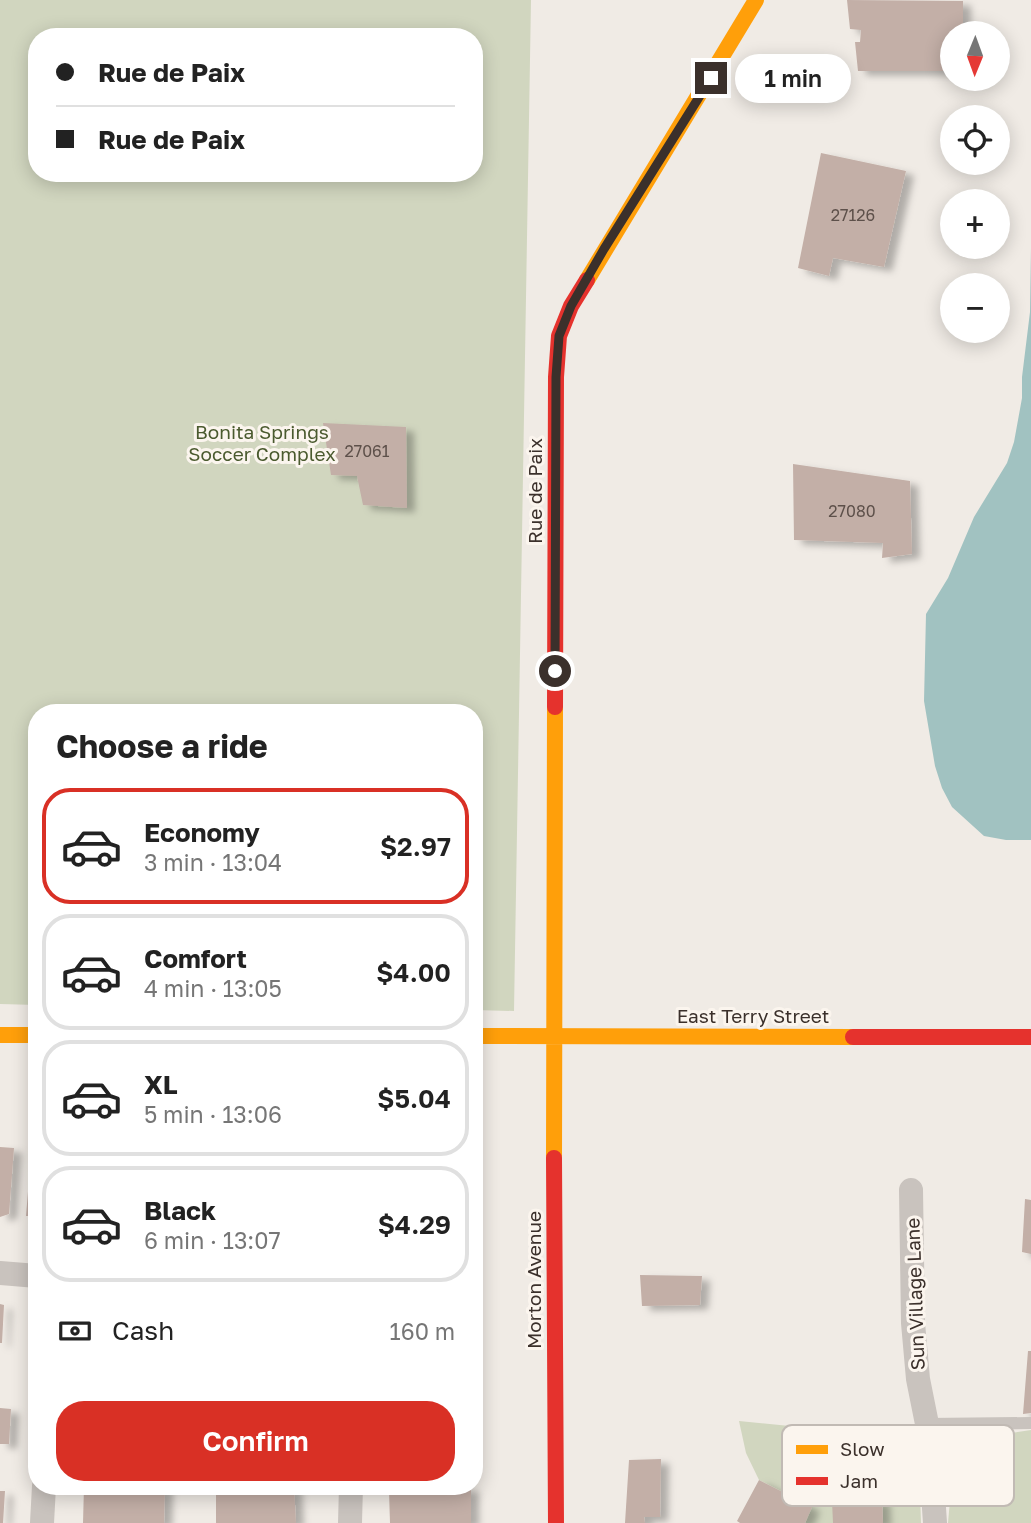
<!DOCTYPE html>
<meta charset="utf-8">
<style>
:root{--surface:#fff;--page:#f6f6f6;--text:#222;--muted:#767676;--line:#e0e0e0;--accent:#d93025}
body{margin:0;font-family:"Golos Text",sans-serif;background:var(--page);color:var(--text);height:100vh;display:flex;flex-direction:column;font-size:26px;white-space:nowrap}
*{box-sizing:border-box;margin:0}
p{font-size:23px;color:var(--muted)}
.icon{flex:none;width:38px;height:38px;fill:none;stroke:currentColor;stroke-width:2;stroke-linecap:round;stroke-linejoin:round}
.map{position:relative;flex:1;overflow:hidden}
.panel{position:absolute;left:28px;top:704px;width:455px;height:791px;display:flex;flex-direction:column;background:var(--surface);border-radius:28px;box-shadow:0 4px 18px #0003}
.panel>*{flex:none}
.top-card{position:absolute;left:28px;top:28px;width:455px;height:154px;border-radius:28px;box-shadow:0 4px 18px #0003;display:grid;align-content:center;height:154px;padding:0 28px;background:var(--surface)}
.needle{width:46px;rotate:181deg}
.fabs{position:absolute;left:940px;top:21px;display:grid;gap:14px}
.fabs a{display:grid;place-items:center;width:70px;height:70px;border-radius:50%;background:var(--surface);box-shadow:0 4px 18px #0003;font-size:35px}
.end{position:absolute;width:32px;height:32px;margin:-16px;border:9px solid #3b302b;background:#fff;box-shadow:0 0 0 4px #fff}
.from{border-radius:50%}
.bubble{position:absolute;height:49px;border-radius:24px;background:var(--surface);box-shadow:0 4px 18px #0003;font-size:23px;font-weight:600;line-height:49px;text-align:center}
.top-card b{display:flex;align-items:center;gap:24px;height:66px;font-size:26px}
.top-card b+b{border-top:2px solid var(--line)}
.top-card i{width:18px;height:18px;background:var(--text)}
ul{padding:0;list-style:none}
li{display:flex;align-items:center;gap:21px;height:116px;margin:0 14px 10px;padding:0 14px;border:4px solid var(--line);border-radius:28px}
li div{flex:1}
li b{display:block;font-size:26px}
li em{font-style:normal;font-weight:600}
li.current{border-color:var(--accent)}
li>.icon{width:63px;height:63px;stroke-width:1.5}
h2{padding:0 28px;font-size:32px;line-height:84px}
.pay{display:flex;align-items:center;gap:18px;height:77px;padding:0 28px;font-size:26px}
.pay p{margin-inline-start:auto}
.action{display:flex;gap:14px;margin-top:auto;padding:14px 28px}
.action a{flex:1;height:80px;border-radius:28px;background:var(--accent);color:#fff;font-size:28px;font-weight:600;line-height:80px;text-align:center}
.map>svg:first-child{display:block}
.green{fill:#d1d6bf;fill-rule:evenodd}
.water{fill:#a1c2c1}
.building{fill:#c3afa7;filter:url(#shadow)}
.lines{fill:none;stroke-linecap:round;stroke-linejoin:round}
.lane{stroke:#c9c3be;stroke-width:12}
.street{stroke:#c9c3be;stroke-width:24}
.slow{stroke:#ff9f0a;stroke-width:16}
.jam{stroke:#e5322d;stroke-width:16}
.route{stroke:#3b302b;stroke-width:9}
.labels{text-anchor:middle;stroke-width:6;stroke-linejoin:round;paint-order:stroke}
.number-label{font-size:16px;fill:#5d504a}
.park-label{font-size:19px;fill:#4a5a2e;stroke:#fbf5ee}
.street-label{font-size:19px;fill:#3b302b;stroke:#fbf5ee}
.key{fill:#fbf5ee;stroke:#c1bab4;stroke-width:2}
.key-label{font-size:19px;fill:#3b302b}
</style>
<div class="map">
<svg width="1031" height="1523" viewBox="0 0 1031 1523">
<defs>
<filter id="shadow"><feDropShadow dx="8" dy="4.5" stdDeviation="3.5" flood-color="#0004"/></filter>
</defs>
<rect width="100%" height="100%" fill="#f0ebe5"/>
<path class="green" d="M 0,0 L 531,0 L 514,1011 L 474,1010 L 474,712 L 37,712 L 37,1005 L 0,1004 ZM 37,37 L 474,37 L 474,173 L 37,173 Z
M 739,1421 L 830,1430 L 912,1428 L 920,1493 L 921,1523 L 883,1523 L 882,1499 L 833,1501 L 833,1523 L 805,1523 L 811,1507 L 759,1480 L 746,1453 Z
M 1031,1430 L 1031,1523 L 948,1523 L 953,1466 L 977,1438 Z"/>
<path class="water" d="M 1031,248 L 1031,840 L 1006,840 L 984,836 L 952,807 L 942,788 L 935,766 L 924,701 L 926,614 L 948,578 L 974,517 L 1007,463 L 1014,442 L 1022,398 L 1022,377 L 1030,312 Z"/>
<path class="building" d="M 847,0 L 963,1 L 963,33 L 952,33 L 952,71 L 858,71 L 855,42 L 860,42 L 861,30 L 850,29 Z
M 821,153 L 906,171 L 884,267 L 833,258 L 829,276 L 798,268 Z
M 323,423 L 406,427 L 407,508 L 363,505 L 357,476 L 331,475 Z
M 793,464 L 910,481 L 912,554 L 882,558 L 883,543 L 794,540 Z
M 32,1142 L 37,1142 L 37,1216 L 26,1216 Z
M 0,1147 L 14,1148 L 9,1214 L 0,1217 Z
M 1025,1199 L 1031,1200 L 1031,1254 L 1022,1252 Z
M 640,1275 L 702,1276 L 700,1305 L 642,1306 Z
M 0,1304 L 4,1305 L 2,1343 L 0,1343 Z
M 1028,1351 L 1031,1351 L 1031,1413 L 1023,1414 Z
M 0,1408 L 11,1409 L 9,1444 L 0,1444 Z
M 661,1459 L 660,1517 L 644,1517 L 645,1523 L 625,1523 L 629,1460 Z
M 759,1480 L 812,1507 L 805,1523 L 740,1523 L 737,1521 Z
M 84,1486 L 165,1486 L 164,1523 L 83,1523 Z
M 216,1486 L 294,1486 L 296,1523 L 216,1523 Z
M 471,1487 L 471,1523 L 390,1523 L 389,1491 Z
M 0,1491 L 5,1491 L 3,1523 L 0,1523 Z
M 882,1499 L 883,1523 L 833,1523 L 832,1501 Z"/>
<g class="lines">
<path class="lane" d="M 927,1424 L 1031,1423"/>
<path class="street" d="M 911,1190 L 913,1323 L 918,1379 L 929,1434 L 935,1523
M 0,1273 L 37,1276
M 42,1523 L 44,1486
M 350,1523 L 351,1486"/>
<path class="slow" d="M 587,280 L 756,0
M 0,1035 L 37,1035
M 474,1036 L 853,1037
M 554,1158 L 555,707"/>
<path class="jam" d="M 555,707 L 556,377 L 559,336 L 571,306 L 587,280
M 853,1037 L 1031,1037
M 554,1158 L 556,1523"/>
</g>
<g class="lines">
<path class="route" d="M 555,671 L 556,377 L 559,336 L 571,306 L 604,249 L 711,78"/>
</g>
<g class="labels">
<g class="number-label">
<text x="853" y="221">27126</text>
<text x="367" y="457">27061</text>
<text x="852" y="517">27080</text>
</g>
<g class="park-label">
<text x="262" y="439">Bonita Springs<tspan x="262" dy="22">Soccer Complex</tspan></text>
</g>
<g class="street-label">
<text transform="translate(535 491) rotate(-90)" y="7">Rue de Paix</text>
<text x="753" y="1023">East Terry Street</text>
<text transform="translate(534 1280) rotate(-90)" y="7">Morton Avenue</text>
<text transform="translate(915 1294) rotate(-92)" y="7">Sun Village Lane</text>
</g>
</g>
<rect x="782" y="1425" width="232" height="81" rx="10" class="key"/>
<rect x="796" y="1445" width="32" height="9" fill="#ff9f0a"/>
<rect x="796" y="1477" width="32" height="8" fill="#e5322d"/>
<g class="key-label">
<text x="840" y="1456">Slow</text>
<text x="840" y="1488">Jam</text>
</g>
</svg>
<div class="fabs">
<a><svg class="needle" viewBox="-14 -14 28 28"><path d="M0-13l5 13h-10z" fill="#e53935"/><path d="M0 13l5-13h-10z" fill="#767676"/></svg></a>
<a><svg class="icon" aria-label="locate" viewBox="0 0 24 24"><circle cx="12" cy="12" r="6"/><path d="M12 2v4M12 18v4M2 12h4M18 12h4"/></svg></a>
<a>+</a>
<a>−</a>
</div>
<i class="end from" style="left:555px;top:671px"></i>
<i class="end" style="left:711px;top:78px"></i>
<div class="bubble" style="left:735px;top:54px;width:116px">1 min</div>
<div class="top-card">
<b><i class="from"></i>Rue de Paix</b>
<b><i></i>Rue de Paix</b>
</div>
<section class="panel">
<h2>Choose a ride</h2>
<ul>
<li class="current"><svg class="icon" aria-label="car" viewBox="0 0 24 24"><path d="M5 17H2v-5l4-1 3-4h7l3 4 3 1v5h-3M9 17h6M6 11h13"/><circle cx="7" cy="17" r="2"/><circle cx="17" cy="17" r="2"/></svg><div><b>Economy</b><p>3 min · 13:04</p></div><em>$2.97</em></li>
<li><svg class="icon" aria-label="car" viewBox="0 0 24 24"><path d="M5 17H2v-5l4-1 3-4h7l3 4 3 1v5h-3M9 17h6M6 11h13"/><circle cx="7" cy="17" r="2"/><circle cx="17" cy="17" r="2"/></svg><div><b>Comfort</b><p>4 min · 13:05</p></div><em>$4.00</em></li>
<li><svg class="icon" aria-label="car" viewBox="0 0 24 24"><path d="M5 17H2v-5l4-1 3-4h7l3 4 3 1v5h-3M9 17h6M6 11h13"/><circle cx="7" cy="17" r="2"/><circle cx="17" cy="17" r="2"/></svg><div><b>XL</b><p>5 min · 13:06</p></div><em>$5.04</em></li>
<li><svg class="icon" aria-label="car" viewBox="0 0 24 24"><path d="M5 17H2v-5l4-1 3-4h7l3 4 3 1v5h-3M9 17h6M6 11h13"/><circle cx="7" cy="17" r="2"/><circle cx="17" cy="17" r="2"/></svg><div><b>Black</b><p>6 min · 13:07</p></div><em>$4.29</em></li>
</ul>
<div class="pay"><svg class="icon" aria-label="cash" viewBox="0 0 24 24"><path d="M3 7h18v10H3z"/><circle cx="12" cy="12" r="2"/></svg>Cash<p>160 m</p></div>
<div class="action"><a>Confirm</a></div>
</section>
</div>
